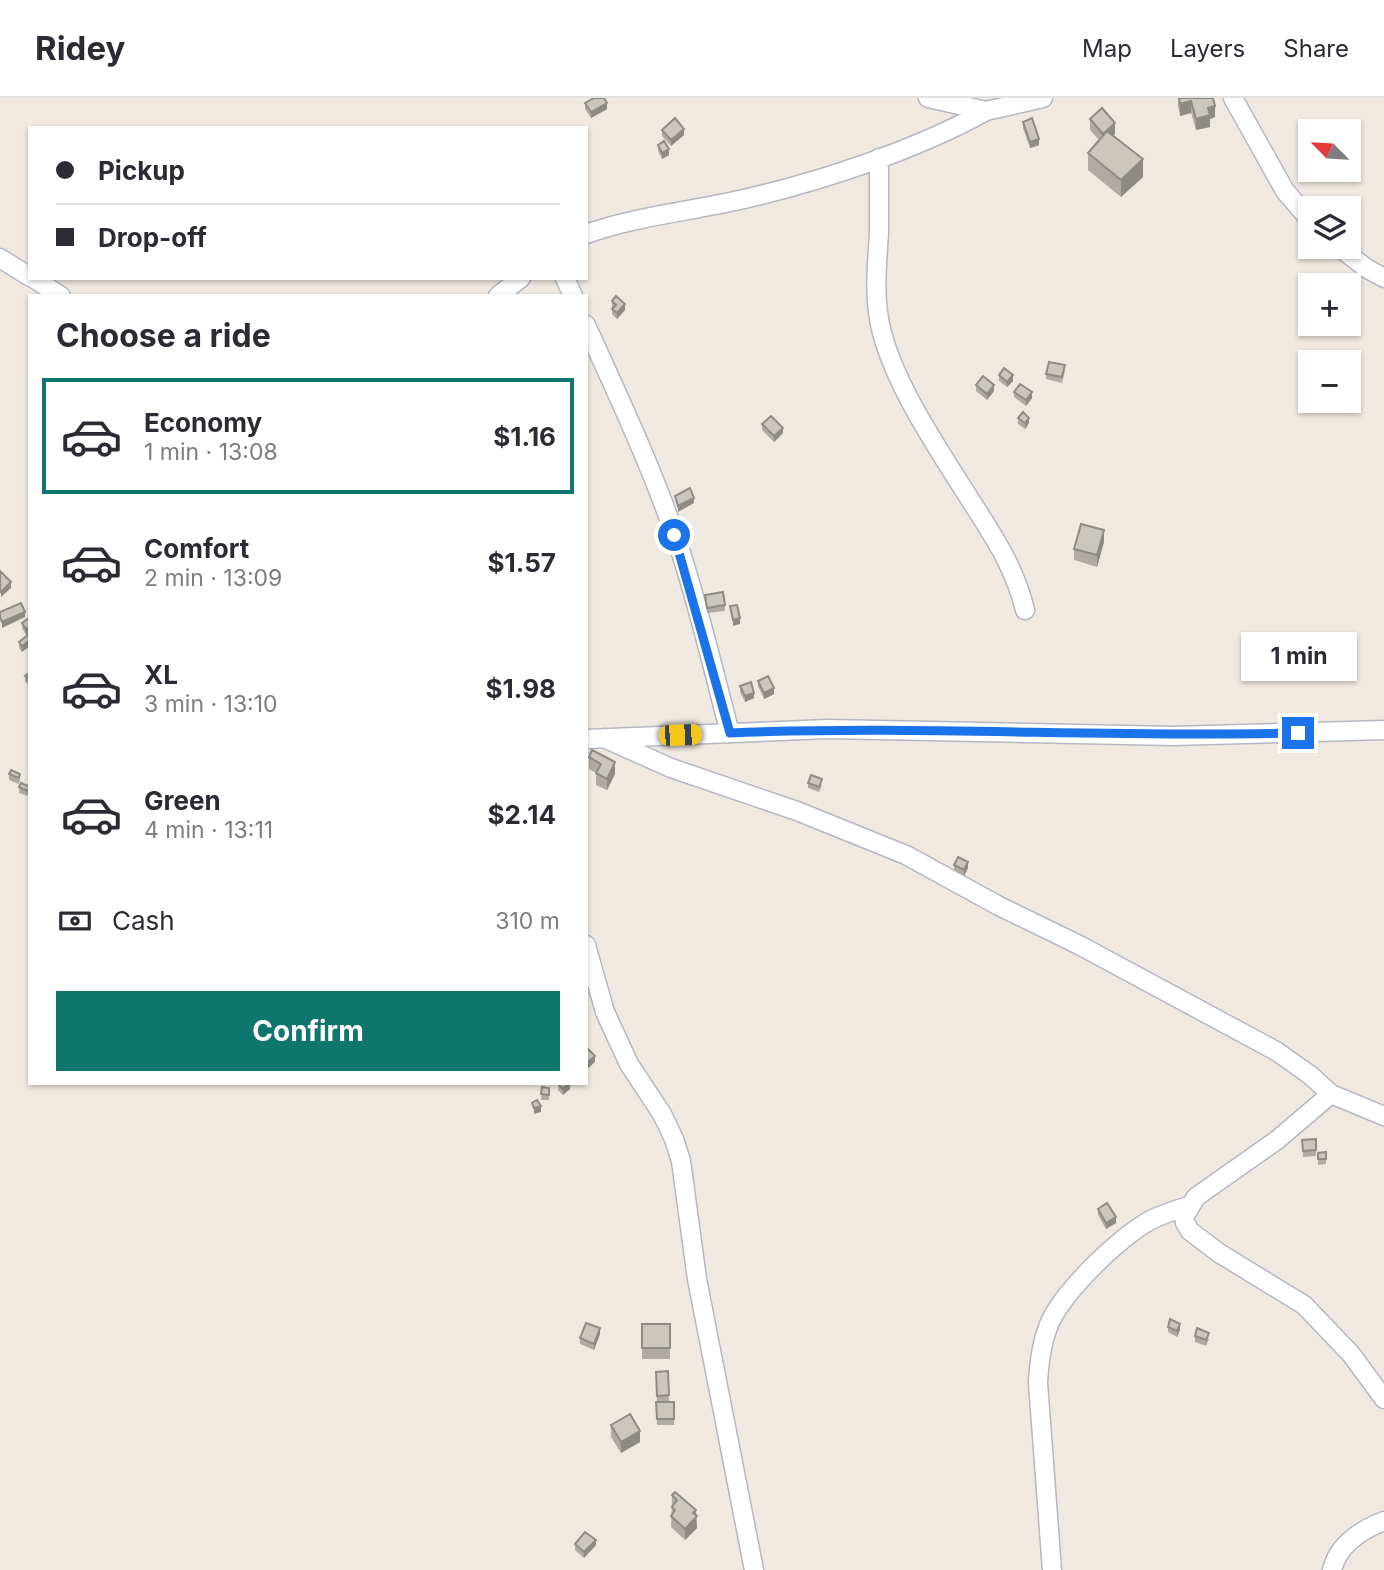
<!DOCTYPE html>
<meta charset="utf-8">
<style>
:root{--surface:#fff;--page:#f2f2f3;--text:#2b2b33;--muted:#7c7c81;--line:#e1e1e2;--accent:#0f766e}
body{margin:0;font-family:Inter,sans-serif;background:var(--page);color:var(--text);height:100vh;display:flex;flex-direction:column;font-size:26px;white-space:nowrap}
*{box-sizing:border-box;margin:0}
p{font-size:23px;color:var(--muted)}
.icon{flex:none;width:38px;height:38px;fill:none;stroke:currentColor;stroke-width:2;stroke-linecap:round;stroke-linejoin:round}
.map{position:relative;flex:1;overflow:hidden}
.side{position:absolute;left:28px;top:196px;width:560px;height:791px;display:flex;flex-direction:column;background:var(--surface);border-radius:0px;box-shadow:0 2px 5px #0004}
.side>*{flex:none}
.top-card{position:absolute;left:28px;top:28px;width:560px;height:154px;border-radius:0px;box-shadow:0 2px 5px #0004;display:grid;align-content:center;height:154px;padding:0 28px;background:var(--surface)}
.needle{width:46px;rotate:294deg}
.fabs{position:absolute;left:1298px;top:21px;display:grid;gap:14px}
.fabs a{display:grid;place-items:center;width:63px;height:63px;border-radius:0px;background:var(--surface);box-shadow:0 2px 5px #0004;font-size:35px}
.end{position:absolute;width:32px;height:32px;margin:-16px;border:9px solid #1a73e8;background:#fff;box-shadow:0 0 0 4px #fff}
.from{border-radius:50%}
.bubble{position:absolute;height:49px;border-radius:0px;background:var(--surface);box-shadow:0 2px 5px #0004;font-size:23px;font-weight:700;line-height:49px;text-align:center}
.car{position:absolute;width:21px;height:42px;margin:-21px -10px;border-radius:9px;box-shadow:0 0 5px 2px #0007;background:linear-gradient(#f5c518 24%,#345 0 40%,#f5c518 0 76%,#345 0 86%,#f5c518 0)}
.top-card b{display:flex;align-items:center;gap:24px;height:66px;font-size:26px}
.top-card b+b{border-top:2px solid var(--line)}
.top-card i{width:18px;height:18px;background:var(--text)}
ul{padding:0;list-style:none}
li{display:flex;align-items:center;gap:21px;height:116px;margin:0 14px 10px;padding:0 14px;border:4px solid transparent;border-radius:0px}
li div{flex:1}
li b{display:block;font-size:26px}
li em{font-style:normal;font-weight:700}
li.selected{border-color:var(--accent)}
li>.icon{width:63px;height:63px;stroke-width:1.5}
h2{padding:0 28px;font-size:32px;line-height:84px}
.pay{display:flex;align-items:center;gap:18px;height:77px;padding:0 28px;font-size:26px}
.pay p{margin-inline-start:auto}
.button{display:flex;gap:14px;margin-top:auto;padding:14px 28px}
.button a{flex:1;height:80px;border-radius:0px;background:var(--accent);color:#fff;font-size:28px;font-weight:700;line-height:80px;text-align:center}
header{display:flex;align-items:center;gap:42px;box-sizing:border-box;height:98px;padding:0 35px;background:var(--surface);border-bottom:2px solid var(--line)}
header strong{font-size:33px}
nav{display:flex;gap:38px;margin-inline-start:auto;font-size:24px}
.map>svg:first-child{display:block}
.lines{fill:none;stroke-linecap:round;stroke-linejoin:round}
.minor-casing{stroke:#b4b7c1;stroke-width:21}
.minor{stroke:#fff;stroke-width:18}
.wall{fill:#afaba4}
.shaded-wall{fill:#8e8b86}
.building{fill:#cbc7bf;stroke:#8e8b86;stroke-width:2}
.route{stroke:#1a73e8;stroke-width:9}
</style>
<header>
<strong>Ridey</strong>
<nav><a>Map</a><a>Layers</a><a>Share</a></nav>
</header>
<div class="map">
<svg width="1384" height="1472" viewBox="0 0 1384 1472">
<rect width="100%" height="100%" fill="#efe9e1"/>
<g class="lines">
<defs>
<path id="minor" d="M 928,0 L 986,13 L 1043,0
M 1233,0 L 1285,93 L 1311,123
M 879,60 C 879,85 879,110 879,134 C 877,168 873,201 882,235 C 897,291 940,354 971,403 C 994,439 1015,470 1025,512
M 586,136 C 637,118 692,113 744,101 C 822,83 916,52 986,13
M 1339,149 L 1366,170 L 1384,180
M 0,160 L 30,179
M 33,180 L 61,198
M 565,180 L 573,198
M 498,198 L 521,180
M 586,227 C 620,302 655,376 681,455 C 700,514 714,575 730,635
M 604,640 L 671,670 L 797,713 L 906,757 L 999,808 L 1081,848 L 1276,953 L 1310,977 L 1331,996 L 1384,1018
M 586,641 L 828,631 L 1173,638 L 1384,632
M 586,847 L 605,914 L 629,966 L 662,1016 L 674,1041 L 681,1063 L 697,1181 L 754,1472
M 1331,996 L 1277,1042 L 1196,1099 L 1184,1119 L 1185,1125 L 1190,1133 L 1219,1155 L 1304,1207 L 1351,1256 L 1384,1301
M 1052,1472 L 1038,1285 C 1039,1264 1042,1241 1051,1222 C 1067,1190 1118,1141 1149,1123 C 1162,1116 1175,1112 1189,1108
M 1332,1472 C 1338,1447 1361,1432 1384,1423"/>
</defs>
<use href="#minor" class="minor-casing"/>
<use href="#minor" class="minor"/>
</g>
<path class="wall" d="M 1178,0 L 1213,0 L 1215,19 L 1210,21 L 1210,29 L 1196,32 L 1191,15 L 1180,18 L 1178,8 Z
M 585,5 L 607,11 L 591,20 L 585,11 Z
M 1090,21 L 1115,36 L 1113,38 L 1143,79 L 1121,99 L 1088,72 L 1088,55 L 1099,42 L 1090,32 Z
M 1023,24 L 1039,47 L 1030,50 L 1023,30 Z
M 662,32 L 684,37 L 671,48 L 662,38 Z
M 658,47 L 669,57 L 662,61 L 658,53 Z
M 612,203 L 625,212 L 617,221 L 612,216 Z
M 1065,273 L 1062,285 L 1046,281 L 1046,276 Z
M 999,277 L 1013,283 L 1007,289 L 999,283 Z
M 976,287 L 994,293 L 987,302 L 976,293 Z
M 1014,294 L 1032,300 L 1026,308 L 1014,299 Z
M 1018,320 L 1029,325 L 1025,331 L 1018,326 Z
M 762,326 L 783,335 L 774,344 L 762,332 Z
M 1104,444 L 1097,469 L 1074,462 L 1074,451 Z
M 705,497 L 725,507 L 725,513 L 707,515 Z
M 29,520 L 26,537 L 22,530 L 22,525 Z
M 28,537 L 22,554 L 19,550 L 19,544 Z
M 30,574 L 30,588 L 25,584 L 25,578 Z
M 758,583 L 774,596 L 764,601 L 758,588 Z
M 740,588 L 754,600 L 745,604 L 740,594 Z
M 592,652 L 615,676 L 607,692 L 596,687 L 596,675 L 589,671 L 589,659 Z
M 11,672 L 20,682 L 19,686 L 9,682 L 9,676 Z
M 21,685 L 30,695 L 28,698 L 19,695 L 19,689 Z
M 808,685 L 822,687 L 819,694 L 808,690 Z
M 954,767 L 968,770 L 964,778 L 954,772 Z
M 559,985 L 575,985 L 571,988 L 570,987 L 570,991 L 563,997 L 558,992 Z
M 542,989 L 549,990 L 549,1002 L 541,1002 Z
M 1316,1041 L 1316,1058 L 1303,1059 L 1302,1042 Z
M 1318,1060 L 1326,1061 L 1326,1066 L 1318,1067 Z
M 1098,1111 L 1116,1125 L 1106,1131 L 1098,1117 Z
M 642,1226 L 670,1226 L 670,1261 L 642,1261 Z
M 1168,1229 L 1180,1232 L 1177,1239 L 1168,1234 Z
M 600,1236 L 594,1252 L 580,1246 L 580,1240 Z
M 1195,1238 L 1209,1241 L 1206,1248 L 1195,1244 Z
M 668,1273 L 669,1303 L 657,1304 L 656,1274 Z
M 656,1304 L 674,1304 L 674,1327 L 657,1327 Z
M 611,1327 L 640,1344 L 621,1355 L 611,1339 Z
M 672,1397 L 696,1417 L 697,1430 L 685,1442 L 671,1429 Z
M 575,1446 L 596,1447 L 584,1460 L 575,1452 Z"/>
<path class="shaded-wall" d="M 1191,3 L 1191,15 L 1180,18 L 1180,6 Z
M 607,5 L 607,11 L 591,20 L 591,14 Z
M 1215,8 L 1215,19 L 1210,21 L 1210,29 L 1196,32 L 1196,21 L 1208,10 Z
M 1115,25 L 1115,36 L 1103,47 L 1103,36 Z
M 684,31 L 684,37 L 671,48 L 671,42 Z
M 1039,41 L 1039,47 L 1030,50 L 1030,44 Z
M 669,51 L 669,57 L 662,61 L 662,55 Z
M 1143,61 L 1143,79 L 1121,99 L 1121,82 Z
M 625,206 L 625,212 L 617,221 L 617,215 Z
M 1013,277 L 1013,283 L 1007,289 L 1007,284 Z
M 994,287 L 994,293 L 987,302 L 987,296 Z
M 1032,294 L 1032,300 L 1026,308 L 1026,302 Z
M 1029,320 L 1029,325 L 1025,331 L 1025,325 Z
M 783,330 L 783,335 L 774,344 L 774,338 Z
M 694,400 L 694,405 L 678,414 L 678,408 Z
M 1104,432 L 1104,444 L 1097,469 L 1097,457 Z
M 11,484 L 11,490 L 1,499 L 1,494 Z
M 25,514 L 25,519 L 2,530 L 2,524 Z
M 740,520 L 740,526 L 733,528 L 733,522 Z
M 30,529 L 30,535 L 26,537 L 26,531 Z
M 30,542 L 30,548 L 22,554 L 22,548 Z
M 774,590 L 774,596 L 764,601 L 764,595 Z
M 754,595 L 754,600 L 745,604 L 745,598 Z
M 615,664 L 615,676 L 607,692 L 607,681 Z
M 968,764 L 968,770 L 964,778 L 964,772 Z
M 595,958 L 595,964 L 586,972 L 586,966 Z
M 570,985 L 570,991 L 563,997 L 563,991 Z
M 541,1008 L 541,1014 L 534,1016 L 534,1010 Z
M 1116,1119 L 1116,1125 L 1106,1131 L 1106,1125 Z
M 1180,1226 L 1180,1232 L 1177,1239 L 1177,1233 Z
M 600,1230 L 600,1236 L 594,1252 L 594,1246 Z
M 640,1333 L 640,1344 L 621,1355 L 621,1344 Z
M 696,1412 L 697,1430 L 685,1442 L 685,1431 Z
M 596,1442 L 596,1447 L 584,1460 L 584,1454 Z"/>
<path class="building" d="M 594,0 L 604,0 L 607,5 L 591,14 L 585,5 Z
M 1179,0 L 1213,0 L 1215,8 L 1208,10 L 1210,17 L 1196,21 L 1191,3 L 1180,6 Z
M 1102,10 L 1115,25 L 1103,36 L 1090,21 Z
M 675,20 L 684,31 L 671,42 L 662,32 Z
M 1032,20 L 1039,41 L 1030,44 L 1023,24 Z
M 1107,33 L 1143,61 L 1121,82 L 1088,55 Z
M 664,43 L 669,51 L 662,55 L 658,47 Z
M 616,198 L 625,206 L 617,215 L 612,211 L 616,207 L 612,203 Z
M 1049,264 L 1065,267 L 1062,279 L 1046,276 Z
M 1004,270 L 1013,277 L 1007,284 L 999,277 Z
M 983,278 L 994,287 L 987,296 L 976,287 Z
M 1020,286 L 1032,294 L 1026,302 L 1014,294 Z
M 1023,314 L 1029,320 L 1025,325 L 1018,320 Z
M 771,318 L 783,330 L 774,338 L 762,326 Z
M 690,390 L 694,400 L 678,408 L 675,398 Z
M 1081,426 L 1104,432 L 1097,457 L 1074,451 Z
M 0,473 L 11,484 L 1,494 L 0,492 Z
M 723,494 L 725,507 L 707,510 L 705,497 Z
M 21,505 L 25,514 L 2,524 L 0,519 L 0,514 Z
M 737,507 L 740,520 L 733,522 L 730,508 Z
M 29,520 L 30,529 L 26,531 L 22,525 Z
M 28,537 L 30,539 L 30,542 L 22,548 L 19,544 Z
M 30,574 L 30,582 L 25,578 Z
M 768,578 L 774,590 L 764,595 L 758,583 Z
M 751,584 L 754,595 L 745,598 L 740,588 Z
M 592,652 L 615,664 L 607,681 L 596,675 L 601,666 L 589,659 Z
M 11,672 L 20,676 L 19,680 L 9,676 Z
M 811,677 L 822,681 L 819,689 L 808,685 Z
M 21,685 L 30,689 L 28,693 L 19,689 Z
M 958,759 L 968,764 L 964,772 L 954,767 Z
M 586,949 L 595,958 L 586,966 Z
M 559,985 L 569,985 L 563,991 L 558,986 Z
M 542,989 L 549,990 L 549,997 L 541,996 Z
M 537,1002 L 541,1008 L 534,1010 L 532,1005 Z
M 1316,1041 L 1316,1052 L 1303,1053 L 1302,1042 Z
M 1326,1054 L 1326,1061 L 1318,1061 L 1318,1055 Z
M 1107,1105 L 1116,1119 L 1106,1125 L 1098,1111 Z
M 1170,1221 L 1180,1226 L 1177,1233 L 1168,1229 Z
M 586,1225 L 600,1230 L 594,1246 L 580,1240 Z
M 642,1226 L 670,1226 L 670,1250 L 642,1250 Z
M 1197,1230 L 1209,1235 L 1206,1242 L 1195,1238 Z
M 668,1273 L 669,1297 L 657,1298 L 656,1274 Z
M 656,1304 L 674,1304 L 674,1321 L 657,1321 Z
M 630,1316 L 640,1333 L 621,1344 L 611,1327 Z
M 675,1394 L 696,1412 L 693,1415 L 697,1418 L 685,1431 L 671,1418 L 675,1412 L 672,1409 L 677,1402 L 672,1397 Z
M 585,1434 L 596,1442 L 584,1454 L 575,1446 Z"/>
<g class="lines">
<path class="route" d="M 674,437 L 730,635 C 919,627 1108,640 1298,635"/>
</g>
</svg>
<div class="fabs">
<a><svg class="needle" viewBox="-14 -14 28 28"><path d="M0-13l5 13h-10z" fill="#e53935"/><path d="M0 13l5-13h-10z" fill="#7c7c81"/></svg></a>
<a><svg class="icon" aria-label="layers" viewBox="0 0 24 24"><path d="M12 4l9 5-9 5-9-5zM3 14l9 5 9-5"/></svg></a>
<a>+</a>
<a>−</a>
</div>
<i class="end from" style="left:674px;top:437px"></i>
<i class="end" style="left:1298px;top:635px"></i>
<div class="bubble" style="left:1241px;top:534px;width:116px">1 min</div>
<i class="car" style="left:680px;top:637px;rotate:88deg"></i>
<div class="top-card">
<b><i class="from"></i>Pickup</b>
<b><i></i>Drop-off</b>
</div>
<section class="side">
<h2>Choose a ride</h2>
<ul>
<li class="selected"><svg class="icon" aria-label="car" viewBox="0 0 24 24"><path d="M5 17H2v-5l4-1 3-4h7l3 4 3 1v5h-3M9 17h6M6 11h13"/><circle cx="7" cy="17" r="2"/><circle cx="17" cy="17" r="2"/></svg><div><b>Economy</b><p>1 min · 13:08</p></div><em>$1.16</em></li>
<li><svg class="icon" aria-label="car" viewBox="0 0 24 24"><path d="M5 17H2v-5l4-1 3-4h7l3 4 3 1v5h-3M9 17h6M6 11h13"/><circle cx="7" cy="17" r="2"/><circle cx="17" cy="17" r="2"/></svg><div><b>Comfort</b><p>2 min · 13:09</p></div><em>$1.57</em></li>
<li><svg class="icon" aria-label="car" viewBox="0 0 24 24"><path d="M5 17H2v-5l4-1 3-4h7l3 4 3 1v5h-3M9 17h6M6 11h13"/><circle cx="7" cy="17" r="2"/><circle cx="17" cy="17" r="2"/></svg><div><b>XL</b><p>3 min · 13:10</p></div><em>$1.98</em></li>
<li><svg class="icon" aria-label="car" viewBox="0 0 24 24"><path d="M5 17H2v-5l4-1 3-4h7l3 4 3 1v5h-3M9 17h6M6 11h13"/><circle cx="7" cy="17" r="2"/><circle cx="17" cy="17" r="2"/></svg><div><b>Green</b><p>4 min · 13:11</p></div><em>$2.14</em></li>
</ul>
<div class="pay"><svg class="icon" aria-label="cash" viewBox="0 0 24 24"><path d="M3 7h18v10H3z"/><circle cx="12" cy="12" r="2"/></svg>Cash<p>310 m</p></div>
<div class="button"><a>Confirm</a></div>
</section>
</div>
